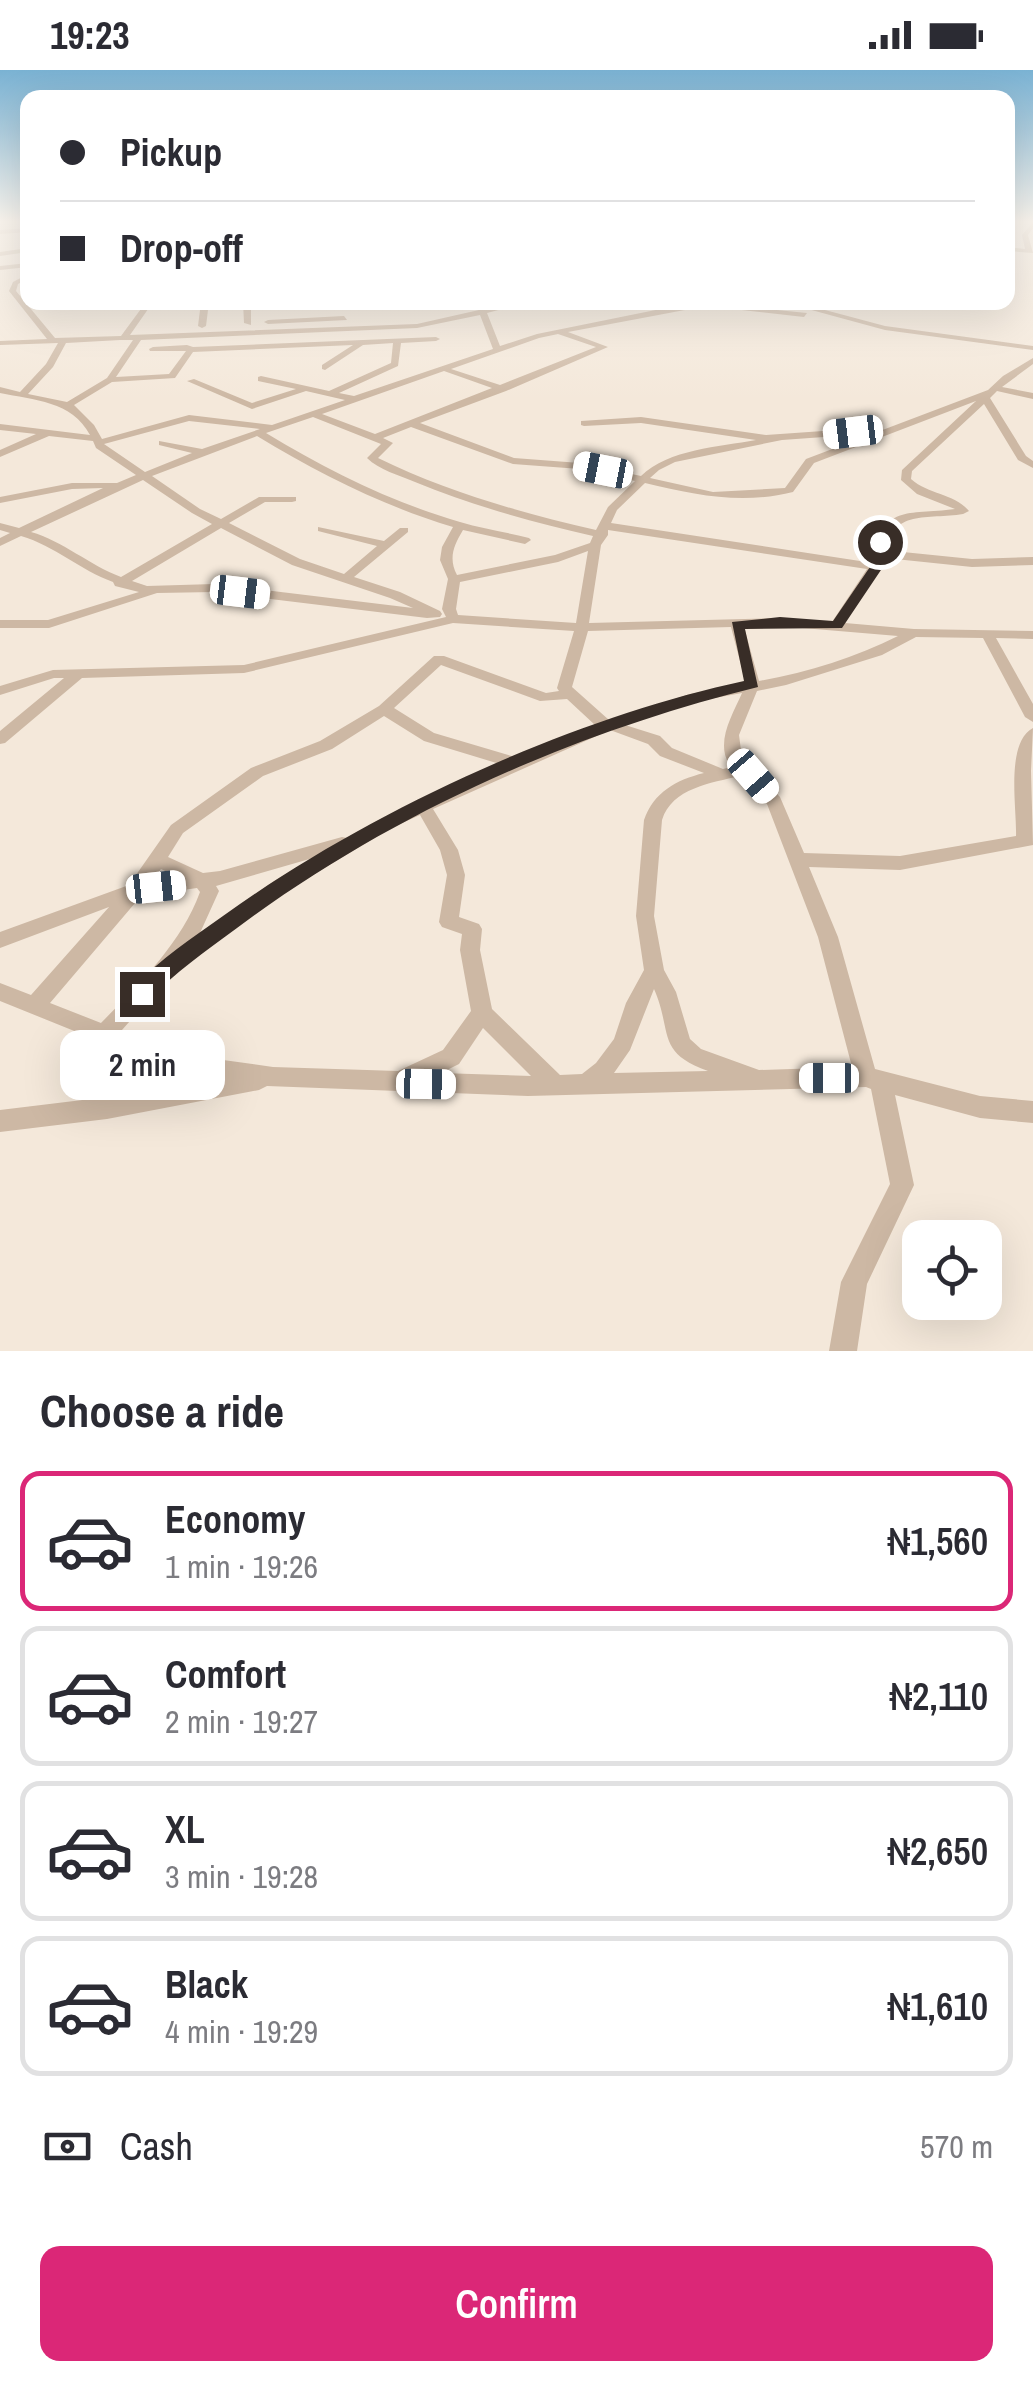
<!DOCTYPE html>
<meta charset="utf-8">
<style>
:root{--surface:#fff;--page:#f2f2f3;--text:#2b2b33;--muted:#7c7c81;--line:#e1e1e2;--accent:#db2777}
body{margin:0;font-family:"Archivo Narrow",sans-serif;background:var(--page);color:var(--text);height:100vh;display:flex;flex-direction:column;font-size:38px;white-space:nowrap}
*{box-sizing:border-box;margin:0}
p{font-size:32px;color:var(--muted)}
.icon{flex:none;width:55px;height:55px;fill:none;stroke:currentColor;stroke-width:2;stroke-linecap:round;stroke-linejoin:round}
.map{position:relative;height:1281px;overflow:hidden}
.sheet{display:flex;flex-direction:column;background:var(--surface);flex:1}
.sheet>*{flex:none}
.hud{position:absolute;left:20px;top:20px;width:995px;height:220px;border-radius:20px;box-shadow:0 10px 40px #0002;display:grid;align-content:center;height:220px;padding:0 40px;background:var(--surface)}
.controls{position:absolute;left:902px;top:1150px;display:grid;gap:20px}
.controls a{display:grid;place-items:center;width:100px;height:100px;border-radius:20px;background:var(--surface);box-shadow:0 10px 40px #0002;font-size:50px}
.end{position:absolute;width:45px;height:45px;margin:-22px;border:12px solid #382d27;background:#fff;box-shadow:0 0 0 5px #fff}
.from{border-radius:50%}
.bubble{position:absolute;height:70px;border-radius:20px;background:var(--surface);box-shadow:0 10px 40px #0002;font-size:32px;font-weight:600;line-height:70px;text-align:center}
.car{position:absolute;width:30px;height:60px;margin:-30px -15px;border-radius:12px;box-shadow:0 0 8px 2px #0007;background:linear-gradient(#fff 24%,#345 0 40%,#fff 0 76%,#345 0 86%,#fff 0)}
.hud b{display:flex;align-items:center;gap:35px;height:95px;font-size:38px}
.hud b+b{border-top:2px solid var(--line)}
.hud i{width:25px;height:25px;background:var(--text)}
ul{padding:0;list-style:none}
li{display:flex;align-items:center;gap:30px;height:140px;margin:0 20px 15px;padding:0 20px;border:5px solid var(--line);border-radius:20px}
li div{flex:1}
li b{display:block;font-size:38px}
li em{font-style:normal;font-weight:600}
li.on{border-color:var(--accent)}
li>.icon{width:90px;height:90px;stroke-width:1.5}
h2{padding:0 40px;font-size:45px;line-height:120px}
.pay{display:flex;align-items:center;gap:25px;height:110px;padding:0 40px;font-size:38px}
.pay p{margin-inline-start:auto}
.primary-button{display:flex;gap:20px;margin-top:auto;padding:20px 40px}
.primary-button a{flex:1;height:115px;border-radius:20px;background:var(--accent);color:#fff;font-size:40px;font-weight:600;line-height:115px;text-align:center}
.status{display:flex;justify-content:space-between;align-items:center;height:70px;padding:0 50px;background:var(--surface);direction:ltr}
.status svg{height:28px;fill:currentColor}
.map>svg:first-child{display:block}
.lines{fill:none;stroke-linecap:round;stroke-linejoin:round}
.minor{fill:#cdb8a4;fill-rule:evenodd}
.route{fill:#382d27}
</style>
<div class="status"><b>19:23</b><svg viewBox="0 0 49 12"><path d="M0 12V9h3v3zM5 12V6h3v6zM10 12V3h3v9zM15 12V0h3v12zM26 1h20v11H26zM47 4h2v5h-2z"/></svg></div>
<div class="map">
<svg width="1033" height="1281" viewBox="0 0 1033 1281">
<rect width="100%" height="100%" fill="#f4e8da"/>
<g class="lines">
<path class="minor" d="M 1033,152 L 1033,158 L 1028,165 L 1033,183 L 1008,181 L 1008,177 L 1025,179 L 1022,165 Z
M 28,158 L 28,162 L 0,164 L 0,160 Z
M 28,178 L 28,182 L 0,186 L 0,182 Z
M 28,193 L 28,197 L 0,200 L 0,196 Z
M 28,204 L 28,209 L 18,214 L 16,221 L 55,268 L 121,266 L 146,232 L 153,232 L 130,265 L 417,254 L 515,232 L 530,232 L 487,243 L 500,276 L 537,264 L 695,232 L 807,243 L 804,247 L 706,236 L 568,262 L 608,277 L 506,321 L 420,353 L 514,388 L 580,393 L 641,406 C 669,379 719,377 756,370 L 641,353 L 584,356 L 581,355 L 581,351 L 641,347 L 766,365 L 866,358 L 871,361 L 866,364 L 782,370 L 675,392 L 659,400 L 650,408 L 713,422 L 785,418 L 806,389 L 988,320 L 1003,306 L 1033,288 L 1033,294 L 1002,317 L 1033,323 L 1033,329 L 997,321 L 990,328 L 1026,386 L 1033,391 L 1033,398 L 1018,390 L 984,334 L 912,401 L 911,409 C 929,425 954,423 969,441 L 963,444 C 928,450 891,438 886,484 L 893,481 L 972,489 L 1033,487 L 1033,495 L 972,497 L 895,489 L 880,499 L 845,553 L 914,559 L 1033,561 L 1033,569 L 996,568 L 1033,634 L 1033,652 L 1025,647 L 983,568 L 916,567 L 882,585 L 786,615 L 757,621 L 739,665 L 742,688 L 780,727 L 804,783 L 900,786 L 1016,766 C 1017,738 1005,673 1033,658 L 1031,701 L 1033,775 L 900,800 L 809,797 L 838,867 L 875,999 L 980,1026 L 1033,1031 L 1033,1053 L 980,1048 L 895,1025 L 914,1115 L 867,1214 L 857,1281 L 829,1281 L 841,1212 L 890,1114 L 871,1019 L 866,1017 L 528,1026 L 267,1016 L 259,1020 L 107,1049 L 0,1062 L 0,1040 L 107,1027 L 213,1008 L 104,973 L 0,931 L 0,913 L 31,925 L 109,837 L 0,878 L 0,862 L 129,815 L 171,755 L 251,698 L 320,671 L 379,636 L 434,586 L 444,586 L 546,623 L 559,621 L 557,618 L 574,561 L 453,553 L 244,603 L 82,608 L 5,673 L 0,674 L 0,661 L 64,608 L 54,608 L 0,625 L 0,616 L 53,600 L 244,595 L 446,547 L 442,539 L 448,509 L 440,490 L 442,477 L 453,457 C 383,436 320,404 257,366 L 152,406 L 200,439 L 221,449 L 259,427 L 296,427 L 296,431 L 292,432 L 265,432 L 229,453 L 300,489 L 344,504 L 377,476 L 318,461 L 318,457 L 384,471 L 400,458 L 408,458 L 408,462 L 354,507 L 400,522 L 440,541 L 442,544 L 440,547 L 427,548 L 214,522 L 157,523 L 49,558 L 0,558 L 0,550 L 48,550 L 139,522 L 115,516 L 113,512 C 80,500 55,476 21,466 L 0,476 L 0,468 L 10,463 L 0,460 L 0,453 L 19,458 L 103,418 L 72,419 L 0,433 L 0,427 L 72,413 L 117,413 L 136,405 L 96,378 L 93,371 L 49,366 L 0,387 L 0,380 L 36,364 L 0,360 L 0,354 L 90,365 C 72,331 34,330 0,323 L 0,317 L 20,322 L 46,294 L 58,273 L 0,275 L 0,271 L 47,269 L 9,221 L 13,212 ZM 480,245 L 493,279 L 354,326 L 339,323 L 398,296 L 401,273 L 436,271 L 440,269 L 436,267 L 193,277 L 187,275 L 153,277 L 149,279 L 150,281 L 186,281 L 169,304 L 116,307 L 141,270 L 417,258 ZM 558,264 L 596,277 L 500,315 L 451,299 L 539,268 ZM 120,270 L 133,270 L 107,308 L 67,332 L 28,324 L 53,297 L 66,273 ZM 393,273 L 391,293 L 329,321 L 261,306 L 258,307 L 258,311 L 296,319 L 252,333 L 194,309 L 187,311 L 252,339 L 306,321 L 345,330 L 272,355 L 189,345 L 102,369 L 94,355 L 74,335 L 112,312 L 175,308 L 193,282 L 353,275 L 322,295 L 322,299 L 325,300 L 363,275 ZM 444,301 L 492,318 L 375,364 L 322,344 ZM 976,331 L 902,400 L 901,410 L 917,424 L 955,439 C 906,446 883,432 873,493 L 611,453 L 617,440 L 645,413 C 696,425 741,435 793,422 L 814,393 ZM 313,347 L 381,374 L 367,388 C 379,400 399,405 415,412 C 473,436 533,452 593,466 L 590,473 L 555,485 L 457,505 C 448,488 454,475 463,460 L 525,474 L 531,470 L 529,468 C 506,462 483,459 460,452 C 391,432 327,400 266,363 ZM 189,351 L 260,359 L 202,379 L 159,371 L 159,375 L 192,383 L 145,402 L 104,374 ZM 411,357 L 513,394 L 580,399 L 635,411 L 608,437 L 596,460 C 522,443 447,422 378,388 L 393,373 L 383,368 ZM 143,410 L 192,443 L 212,454 L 121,507 C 89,495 63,471 31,462 ZM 221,458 L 292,495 L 390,528 L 413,538 L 214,514 L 147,516 L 132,511 ZM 608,460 L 867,499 L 832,552 L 779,548 L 589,553 L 601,475 L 608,465 ZM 588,481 L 576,553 L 458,545 L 456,539 L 460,512 L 558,492 ZM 779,556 L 898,566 C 856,587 806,603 759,611 L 744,557 ZM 731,557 L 746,614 L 690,624 L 609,650 L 572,617 L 588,561 ZM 441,595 L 540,631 L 567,629 L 595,655 L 518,688 L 434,663 L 394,638 ZM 742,623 C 732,646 714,674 731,697 L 723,699 L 672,678 L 660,666 L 625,655 L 698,631 ZM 384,646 L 424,671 L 503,695 L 379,750 L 347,768 L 342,767 L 220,801 L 203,803 L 168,787 L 183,763 L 263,706 L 332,679 ZM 610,660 L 648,674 L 660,686 L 704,703 C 676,710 654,722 644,750 L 636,846 L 644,900 L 626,933 L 614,969 L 596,993 L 582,1004 L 560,1005 L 492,939 L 480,880 L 482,859 L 479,854 L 459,847 L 465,805 L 458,780 L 433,739 ZM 740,706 L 767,734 L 818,867 L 852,997 L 759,1000 L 701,979 L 690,969 L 676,922 L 664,900 L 654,846 L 662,750 C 672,718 711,713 740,706 ZM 420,745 L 440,780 L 447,805 L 439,852 L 442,857 L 462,864 L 460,880 L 471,941 L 443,980 L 398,1001 L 273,997 L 216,989 L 122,960 L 168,908 L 286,821 L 391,758 ZM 313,788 L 274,811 L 200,863 L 219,821 L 216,816 ZM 161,799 L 178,807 L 153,810 ZM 197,818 L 200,822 C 181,874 139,914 101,953 L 50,933 L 141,826 ZM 654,919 C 673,962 655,982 708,1001 L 614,1003 L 630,980 ZM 483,958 L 531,1006 L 441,1003 L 459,994 Z
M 201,232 L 209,232 L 206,256 L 202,258 L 198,256 Z
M 243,232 L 251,232 L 251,255 L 244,253 Z
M 782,232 L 795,232 L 885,256 L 1033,276 L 1033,280 L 885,260 Z
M 859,232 L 869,232 L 874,236 L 870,238 Z
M 344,246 L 347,250 L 268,254 L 264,252 L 268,250 Z"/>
</g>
<linearGradient id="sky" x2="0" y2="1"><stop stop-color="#7ab2d3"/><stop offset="0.46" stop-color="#faf5ee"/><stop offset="1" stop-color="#faf5ee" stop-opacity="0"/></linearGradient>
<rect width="1033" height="329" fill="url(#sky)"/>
<path class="route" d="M 880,469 L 886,472 L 885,494 L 842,558 L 745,559 L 758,617 C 574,662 390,744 237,858 C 206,881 175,902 149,930 L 134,930 L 134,917 C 160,889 192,868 223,846 C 367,742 571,648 744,611 L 732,552 L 780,547 L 833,551 L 872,494 L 873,472 Z"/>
</svg>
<div class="controls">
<a><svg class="icon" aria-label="locate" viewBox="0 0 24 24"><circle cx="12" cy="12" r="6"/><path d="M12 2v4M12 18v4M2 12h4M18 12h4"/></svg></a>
</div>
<i class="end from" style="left:880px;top:472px"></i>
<i class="end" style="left:142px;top:924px"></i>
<div class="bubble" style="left:60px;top:960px;width:165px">2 min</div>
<i class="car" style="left:853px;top:362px;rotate:263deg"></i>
<i class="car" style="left:603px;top:400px;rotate:281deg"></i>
<i class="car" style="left:240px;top:522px;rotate:97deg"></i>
<i class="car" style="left:753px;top:706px;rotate:139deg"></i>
<i class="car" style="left:156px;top:817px;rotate:84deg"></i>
<i class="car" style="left:829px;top:1008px;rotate:270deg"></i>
<i class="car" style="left:426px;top:1014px;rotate:91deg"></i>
<div class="hud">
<b><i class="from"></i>Pickup</b>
<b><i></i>Drop-off</b>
</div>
</div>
<section class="sheet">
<h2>Choose a ride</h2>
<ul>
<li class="on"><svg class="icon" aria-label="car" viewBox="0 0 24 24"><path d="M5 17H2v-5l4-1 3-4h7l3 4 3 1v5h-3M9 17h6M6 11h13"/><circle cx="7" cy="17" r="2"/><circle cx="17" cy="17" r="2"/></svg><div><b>Economy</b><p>1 min · 19:26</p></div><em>₦1,560</em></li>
<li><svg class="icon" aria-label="car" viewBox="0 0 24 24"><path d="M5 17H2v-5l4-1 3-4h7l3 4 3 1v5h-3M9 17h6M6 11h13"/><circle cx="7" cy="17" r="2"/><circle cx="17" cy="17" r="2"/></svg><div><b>Comfort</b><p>2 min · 19:27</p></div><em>₦2,110</em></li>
<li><svg class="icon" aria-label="car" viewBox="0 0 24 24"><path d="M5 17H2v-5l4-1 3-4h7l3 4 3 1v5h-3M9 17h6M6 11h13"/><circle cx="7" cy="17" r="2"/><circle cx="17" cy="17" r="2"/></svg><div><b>XL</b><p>3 min · 19:28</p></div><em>₦2,650</em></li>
<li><svg class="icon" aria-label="car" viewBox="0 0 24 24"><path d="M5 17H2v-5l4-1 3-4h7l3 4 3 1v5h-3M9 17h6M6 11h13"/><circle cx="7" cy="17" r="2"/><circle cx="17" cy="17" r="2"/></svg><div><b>Black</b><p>4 min · 19:29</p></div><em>₦1,610</em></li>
</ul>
<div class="pay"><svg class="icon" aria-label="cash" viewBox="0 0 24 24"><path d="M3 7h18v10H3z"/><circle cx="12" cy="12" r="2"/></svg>Cash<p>570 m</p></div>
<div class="primary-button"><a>Confirm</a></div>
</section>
